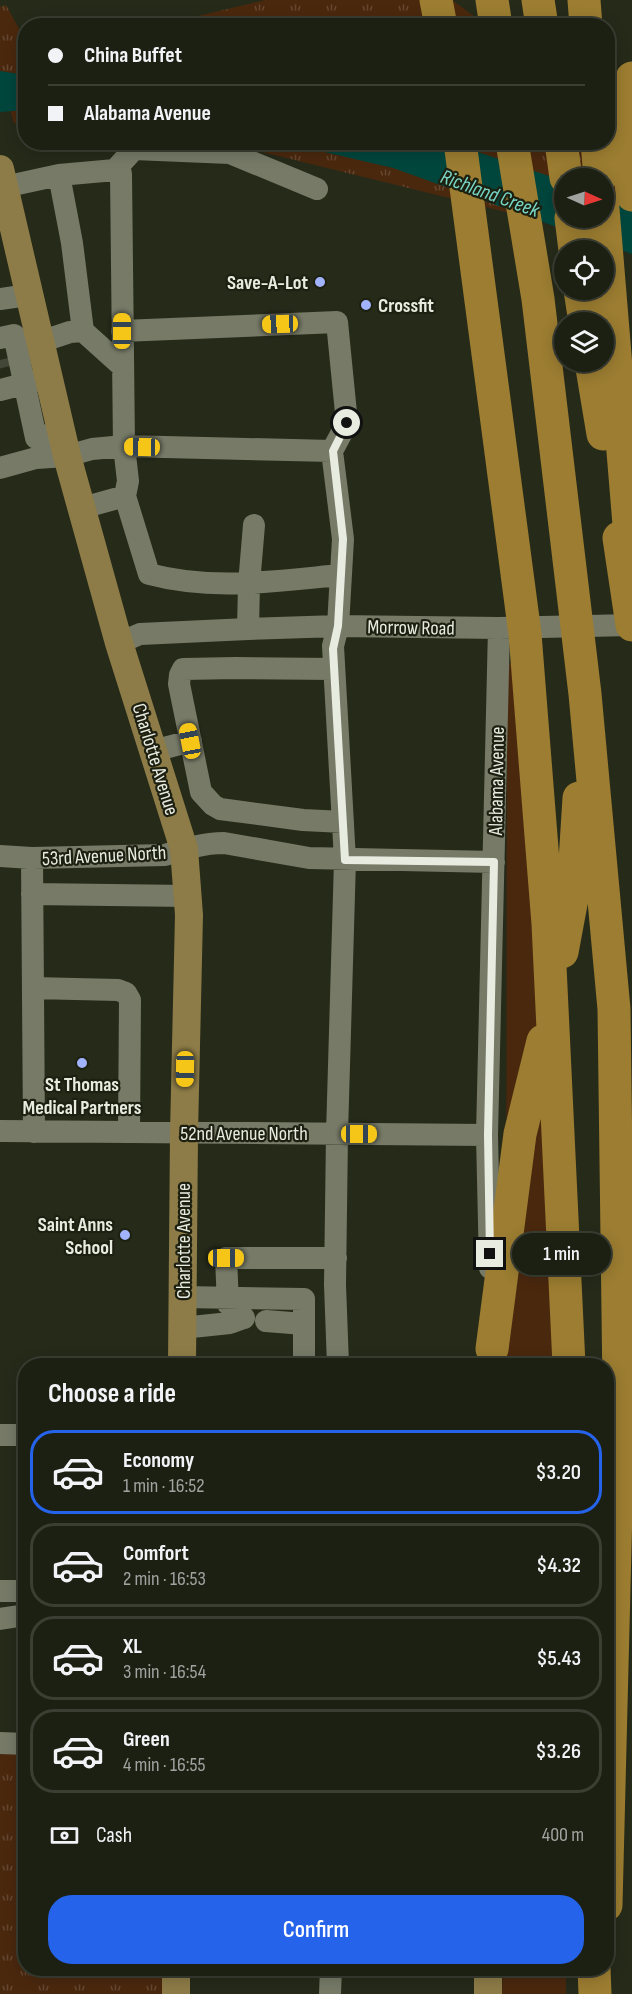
<!DOCTYPE html>
<meta charset="utf-8">
<style>
:root{--surface:#1c2013;--page:#25281c;--text:#f1f3f6;--muted:#a0a3a0;--line:#3a3e33;--accent:#2563eb}
body{margin:0;font-family:"Sofia Sans Condensed",sans-serif;background:var(--page);color:var(--text);height:100vh;display:flex;flex-direction:column;font-size:22px;white-space:nowrap}
*{box-sizing:border-box;margin:0}
p{font-size:20px;color:var(--muted)}
.icon{flex:none;width:33px;height:33px;fill:none;stroke:currentColor;stroke-width:2;stroke-linecap:round;stroke-linejoin:round}
.map{position:relative;flex:1;overflow:hidden}
.panel{position:absolute;left:18px;top:1358px;width:596px;height:618px;display:flex;flex-direction:column;background:var(--surface);border-radius:24px;box-shadow:0 3px 15px #0003,0 0 0 2px var(--line)}
.panel>*{flex:none}
.banner{position:absolute;left:18px;top:18px;width:597px;height:132px;border-radius:24px;box-shadow:0 3px 15px #0003,0 0 0 2px var(--line);display:grid;align-content:center;height:132px;padding:0 30px;background:var(--surface)}
.needle{width:39px;rotate:93deg}
.buttons{position:absolute;left:554px;top:168px;display:grid;gap:12px}
.buttons a{display:grid;place-items:center;width:60px;height:60px;border-radius:50%;background:var(--surface);box-shadow:0 3px 15px #0003,0 0 0 2px var(--line);font-size:30px}
.end{position:absolute;width:27px;height:27px;margin:-14px;border:8px solid #e8ebe0;background:#111;box-shadow:0 0 0 3px #111}
.from{border-radius:50%}
.bubble{position:absolute;height:42px;border-radius:21px;background:var(--surface);box-shadow:0 3px 15px #0003,0 0 0 2px var(--line);font-size:20px;font-weight:600;line-height:42px;text-align:center}
.car{position:absolute;width:18px;height:36px;margin:-18px -9px;border-radius:8px;box-shadow:0 0 4px 2px #0007;background:linear-gradient(#f5c518 24%,#345 0 40%,#f5c518 0 76%,#345 0 86%,#f5c518 0)}
.banner b{display:flex;align-items:center;gap:21px;height:57px;font-size:22px}
.banner b+b{border-top:2px solid var(--line)}
.banner i{width:15px;height:15px;background:var(--text)}
ul{padding:0;list-style:none}
li{display:flex;align-items:center;gap:18px;height:84px;margin:0 12px 9px;padding:0 18px;border:3px solid var(--line);border-radius:24px}
li div{flex:1}
li b{display:block;font-size:22px}
li em{font-style:normal;font-weight:600}
li.selected{border-color:var(--accent)}
li>.icon{width:54px;height:54px;stroke-width:1.5}
h2{padding:0 30px;font-size:27px;line-height:72px}
.pay{display:flex;align-items:center;gap:15px;height:66px;padding:0 30px;font-size:22px}
.pay p{margin-inline-start:auto}
.cta{display:flex;gap:12px;margin-top:auto;padding:12px 30px}
.cta a{flex:1;height:69px;border-radius:24px;background:var(--accent);color:#fff;font-size:24px;font-weight:600;line-height:69px;text-align:center}
.map>svg:first-child{display:block}
.grass{fill:#4a280e}
.park{fill:url(#park-tufts);fill-rule:evenodd}
.water{fill:#00463d}
.lines{fill:none;stroke-linecap:round;stroke-linejoin:round}
.minor-tunnel{stroke:#434737;stroke-width:22;stroke-dasharray:22 11;stroke-linecap:butt}
.minor{stroke:#767a67;stroke-width:22}
.major{stroke:#8d7c47;stroke-width:28}
.highway{stroke:#9c7d31;stroke-width:33}
.route{stroke:#e8ebe0;stroke-width:8}
.poi-dot{fill:#a1b3fd;stroke:#1d2010;stroke-width:2}
.labels{text-anchor:middle;stroke-width:4.5;stroke-linejoin:round;paint-order:stroke}
.poi-label{font-size:20px;font-weight:bold;fill:#e8ebe0;stroke:#1d2010;text-anchor:end}
.street-label{font-size:20px;fill:#e8ebe0;stroke:#1d2010}
.water-label{font-size:21px;font-style:italic;fill:#77d5c4;stroke:#1d2010}
</style>
<div class="map">
<svg width="632" height="1994" viewBox="0 0 632 1994">
<defs>
<pattern id="park-tufts" width="24" height="20" patternUnits="userSpaceOnUse" patternTransform="scale(1.5)"><rect width="24" height="20" fill="#4a280e"/><path d="M3 7l-1-3M5 7V3M7 7l1-3M15 17l-1-3M17 17v-4M19 17l1-3" fill="none" stroke="#644731"/></pattern>
</defs>
<rect width="100%" height="100%" fill="#262a19"/>
<path class="grass" d="M 542,646 L 559,1365 L 506,1365 L 507,665 Z
M 503,1968 L 566,1968 L 566,1994 L 502,1994 Z"/>
<path class="park" d="M 265,0 L 452,0 L 486,25 L 155,26 Z
M 6,5 L 22,34 L 25,34 L 25,120 L 14,124 L 0,75 L 0,7 Z
M 608,118 L 632,137 L 632,243 L 230,144 L 215,143 L 608,142 ZM 564,178 L 603,178 L 603,218 L 564,218 Z
M 0,1743 L 25,1743 L 26,1968 L 176,1968 L 176,1994 L 0,1994 Z"/>
<path class="water" d="M 0,71 L 25,75 L 25,110 L 0,112 Z
M 286,143 L 451,143 L 564,181 L 564,218 L 603,218 L 603,194 L 632,203 L 632,254 L 393,168 Z"/>
<g class="lines">
<path class="minor-tunnel" d="M 0,360 L 2,368"/>
<path class="minor" d="M 115,170 L 134,149 L 230,153 L 317,189
M 59,175 L 72,243 L 83,331
M 4,187 L 59,175 L 115,170 L 121,174 L 124,446 L 332,451
M 0,299 L 28,295
M 122,331 L 337,322 L 347,423 L 332,451 L 343,539 L 338,626 L 333,646 L 345,860 L 337,1134 L 335,1285 L 338,1365
M 0,338 L 14,335 L 36,438 L 61,432
M 40,342 L 70,332 L 83,331 L 123,367
M 0,390 L 39,380
M 0,468 L 36,458 L 67,456 L 92,449 L 124,446 L 128,481 L 125,496
M 82,508 L 125,496 L 149,574 C 212,591 277,581 340,575
M 248,629 L 249,584 L 254,525
M 119,643 L 140,634 L 248,629 L 338,626 L 499,628 L 632,625
M 334,669 L 236,668 L 183,669 L 180,675 L 179,684 L 201,792 L 213,805 L 220,809 L 303,820 L 343,822
M 153,751 L 191,741
M 0,856 L 32,858 L 165,855 C 184,849 204,843 224,843 L 309,858 L 494,862
M 32,858 L 34,1132
M 32,894 L 188,896
M 33,988 L 118,990 L 126,993 L 130,1000 L 129,1132
M 0,1131 L 487,1135
M 490,1268 L 487,1135 L 499,628
M 182,1297 L 304,1299 L 304,1365
M 244,1318 L 228,1304 L 226,1258 L 336,1258
M 266,1321 L 304,1324
M 182,1328 L 230,1323 L 244,1318
M 0,1435 L 26,1435
M 0,1591 L 26,1591
M 0,1619 L 26,1615
M 0,1743 L 26,1744
M 330,1994 L 331,1968"/>
<path class="major" d="M 0,169 L 67,456 L 119,643 L 184,849 L 189,915 L 184,1133 L 182,1365
M 176,1994 L 176,1968
M 488,1994 L 488,1968"/>
<path class="highway" d="M 436,0 L 441,26
M 492,0 L 496,26
M 538,0 L 542,26
M 584,0 L 586,26
M 632,78 L 628,120 L 632,195
M 460,142 L 525,634 L 548,924 L 569,1365
M 512,142 L 538,299 L 585,694 L 614,1009 L 619,1389 L 606,1905
M 561,142 L 566,178
M 597,142 L 600,178
M 603,209 L 632,561
M 571,218 L 575,250
M 580,290 L 585,322
M 591,362 L 603,434
M 619,538 L 632,625
M 562,952 L 573,893 L 579,798
M 492,1349 L 520,1134 L 543,1041
M 594,1968 L 595,1994"/>
</g>
<g class="lines">
<path class="route" d="M 347,423 L 333,451 L 343,539 L 338,626 L 333,649 L 345,860 L 494,862 L 488,1135 L 490,1254"/>
</g>
<g class="poi-dot">
<circle cx="320" cy="282" r="6"/>
<circle cx="366" cy="305" r="6"/>
<circle cx="82" cy="1063" r="6"/>
<circle cx="125" cy="1235" r="6"/>
</g>
<g class="labels">
<g class="poi-label">
<text x="308" y="289">Save-A-Lot</text>
<text x="378" y="312" text-anchor="start">Crossfit</text>
<text x="82" y="1091" text-anchor="middle">St Thomas<tspan x="82" dy="23">Medical Partners</tspan></text>
<text x="113" y="1231">Saint Anns<tspan x="113" dy="23">School</tspan></text>
</g>
<g class="street-label">
<text transform="translate(411 627) rotate(1)" y="7">Morrow Road</text>
<text transform="translate(156 759) rotate(73)" y="7">Charlotte Avenue</text>
<text transform="translate(496 781) rotate(-89)" y="7">Alabama Avenue</text>
<text transform="translate(104 855) rotate(-3)" y="7">53rd Avenue North</text>
<text x="244" y="1140">52nd Avenue North</text>
<text transform="translate(183 1241) rotate(-90)" y="7">Charlotte Avenue</text>
</g>
<g class="water-label">
<text transform="translate(490 193) rotate(20)" y="7">Richland Creek</text>
</g>
</g>
</svg>
<div class="buttons">
<a><svg class="needle" viewBox="-14 -14 28 28"><path d="M0-13l5 13h-10z" fill="#e53935"/><path d="M0 13l5-13h-10z" fill="#a0a3a0"/></svg></a>
<a><svg class="icon" aria-label="locate" viewBox="0 0 24 24"><circle cx="12" cy="12" r="6"/><path d="M12 2v4M12 18v4M2 12h4M18 12h4"/></svg></a>
<a><svg class="icon" aria-label="layers" viewBox="0 0 24 24"><path d="M12 4l9 5-9 5-9-5zM3 14l9 5 9-5"/></svg></a>
</div>
<i class="end from" style="left:347px;top:423px"></i>
<i class="end" style="left:490px;top:1254px"></i>
<div class="bubble" style="left:512px;top:1233px;width:99px">1 min</div>
<i class="car" style="left:280px;top:324px;rotate:268deg"></i>
<i class="car" style="left:122px;top:331px;rotate:0deg"></i>
<i class="car" style="left:142px;top:447px;rotate:271deg"></i>
<i class="car" style="left:190px;top:741px;rotate:349deg"></i>
<i class="car" style="left:185px;top:1069px;rotate:181deg"></i>
<i class="car" style="left:359px;top:1134px;rotate:90deg"></i>
<i class="car" style="left:226px;top:1258px;rotate:90deg"></i>
<div class="banner">
<b><i class="from"></i>China Buffet</b>
<b><i></i>Alabama Avenue</b>
</div>
<section class="panel">
<h2>Choose a ride</h2>
<ul>
<li class="selected"><svg class="icon" aria-label="car" viewBox="0 0 24 24"><path d="M5 17H2v-5l4-1 3-4h7l3 4 3 1v5h-3M9 17h6M6 11h13"/><circle cx="7" cy="17" r="2"/><circle cx="17" cy="17" r="2"/></svg><div><b>Economy</b><p>1 min · 16:52</p></div><em>$3.20</em></li>
<li><svg class="icon" aria-label="car" viewBox="0 0 24 24"><path d="M5 17H2v-5l4-1 3-4h7l3 4 3 1v5h-3M9 17h6M6 11h13"/><circle cx="7" cy="17" r="2"/><circle cx="17" cy="17" r="2"/></svg><div><b>Comfort</b><p>2 min · 16:53</p></div><em>$4.32</em></li>
<li><svg class="icon" aria-label="car" viewBox="0 0 24 24"><path d="M5 17H2v-5l4-1 3-4h7l3 4 3 1v5h-3M9 17h6M6 11h13"/><circle cx="7" cy="17" r="2"/><circle cx="17" cy="17" r="2"/></svg><div><b>XL</b><p>3 min · 16:54</p></div><em>$5.43</em></li>
<li><svg class="icon" aria-label="car" viewBox="0 0 24 24"><path d="M5 17H2v-5l4-1 3-4h7l3 4 3 1v5h-3M9 17h6M6 11h13"/><circle cx="7" cy="17" r="2"/><circle cx="17" cy="17" r="2"/></svg><div><b>Green</b><p>4 min · 16:55</p></div><em>$3.26</em></li>
</ul>
<div class="pay"><svg class="icon" aria-label="cash" viewBox="0 0 24 24"><path d="M3 7h18v10H3z"/><circle cx="12" cy="12" r="2"/></svg>Cash<p>400 m</p></div>
<div class="cta"><a>Confirm</a></div>
</section>
</div>
